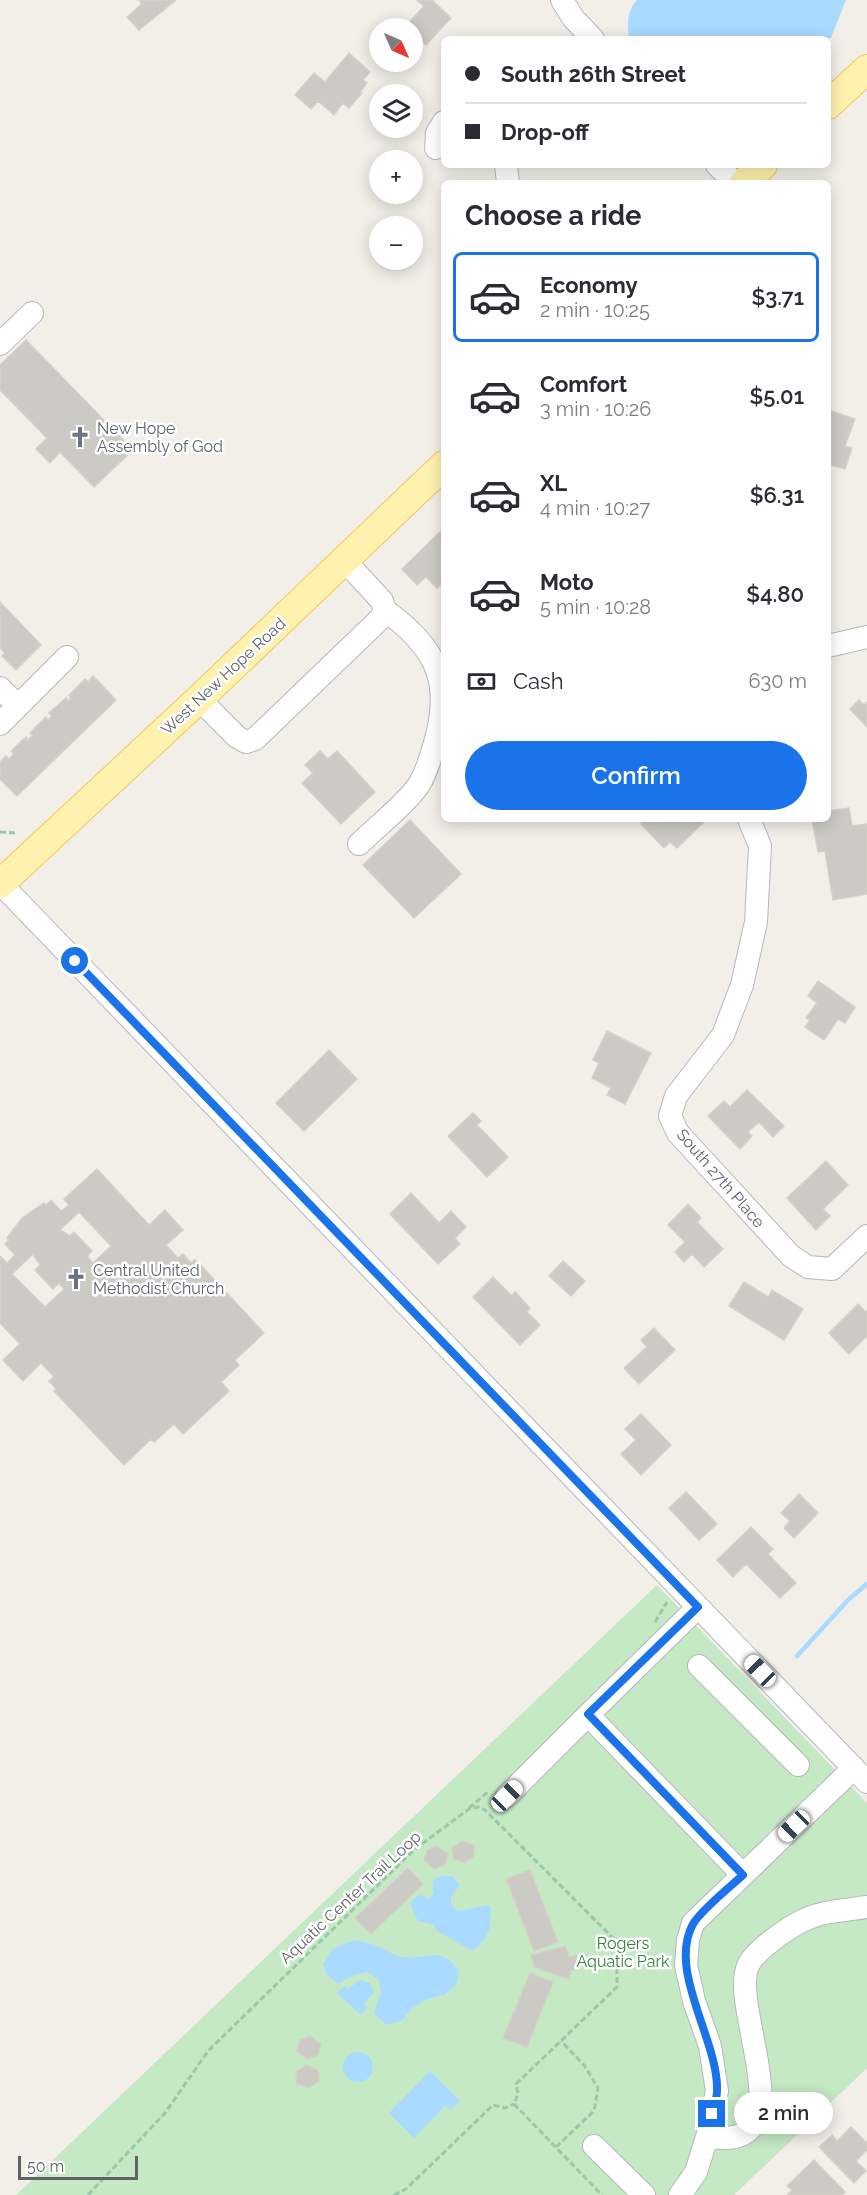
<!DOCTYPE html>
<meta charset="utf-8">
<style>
:root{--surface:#fff;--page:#f7f7f7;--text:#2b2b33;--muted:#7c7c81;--line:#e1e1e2;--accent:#1a73e8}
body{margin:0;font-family:Raleway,sans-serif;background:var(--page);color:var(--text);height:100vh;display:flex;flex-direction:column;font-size:22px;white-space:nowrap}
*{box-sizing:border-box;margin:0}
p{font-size:20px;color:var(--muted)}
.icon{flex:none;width:33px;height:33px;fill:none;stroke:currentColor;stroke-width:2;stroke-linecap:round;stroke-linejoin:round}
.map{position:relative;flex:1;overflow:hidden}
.side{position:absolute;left:441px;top:180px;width:390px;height:642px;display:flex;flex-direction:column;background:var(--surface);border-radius:9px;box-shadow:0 3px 15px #0003}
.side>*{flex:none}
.guide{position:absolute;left:441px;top:36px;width:390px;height:132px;border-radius:9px;box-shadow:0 3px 15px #0003;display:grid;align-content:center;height:132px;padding:0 24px;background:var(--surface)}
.needle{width:39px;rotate:135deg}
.tools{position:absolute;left:369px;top:18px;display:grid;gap:12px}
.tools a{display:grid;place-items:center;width:54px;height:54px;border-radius:50%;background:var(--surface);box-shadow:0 3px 15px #0003;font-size:30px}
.scale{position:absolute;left:18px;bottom:15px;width:120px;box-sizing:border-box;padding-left:6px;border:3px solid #5f6368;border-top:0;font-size:16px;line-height:21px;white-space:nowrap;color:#5f6368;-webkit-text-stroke:4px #fff;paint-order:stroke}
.end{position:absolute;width:27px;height:27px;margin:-14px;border:8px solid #1a73e8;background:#fff;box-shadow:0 0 0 3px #fff}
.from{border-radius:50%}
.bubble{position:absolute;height:42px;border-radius:21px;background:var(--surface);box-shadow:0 3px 15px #0003;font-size:20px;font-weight:600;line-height:42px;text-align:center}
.car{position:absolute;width:18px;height:36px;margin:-18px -9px;border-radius:8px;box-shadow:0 0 4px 2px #0007;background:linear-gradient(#fff 24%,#345 0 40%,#fff 0 76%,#345 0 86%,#fff 0)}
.guide b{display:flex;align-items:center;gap:21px;height:57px;font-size:22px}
.guide b+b{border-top:2px solid var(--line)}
.guide i{width:15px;height:15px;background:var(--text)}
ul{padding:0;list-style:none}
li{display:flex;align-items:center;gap:18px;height:90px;margin:0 12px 9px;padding:0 12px;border:3px solid transparent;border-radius:9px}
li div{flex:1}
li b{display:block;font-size:22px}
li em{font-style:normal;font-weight:600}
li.active{border-color:var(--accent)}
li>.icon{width:54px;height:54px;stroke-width:1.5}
h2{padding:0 24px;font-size:27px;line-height:72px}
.pay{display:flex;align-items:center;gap:15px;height:66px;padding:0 24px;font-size:22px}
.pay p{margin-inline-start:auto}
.primary-button{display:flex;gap:12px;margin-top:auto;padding:12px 24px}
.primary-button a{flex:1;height:69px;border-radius:36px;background:var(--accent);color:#fff;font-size:24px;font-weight:600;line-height:69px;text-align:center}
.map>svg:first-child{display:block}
.green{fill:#c5e8c5}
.water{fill:#aadaff}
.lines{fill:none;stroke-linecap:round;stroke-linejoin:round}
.stream{stroke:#aadaff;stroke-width:4.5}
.building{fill:#cccac5;stroke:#d6d1c6;stroke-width:1.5;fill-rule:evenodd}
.minor-casing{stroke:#b5b8bc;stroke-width:24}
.major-casing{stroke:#f2c960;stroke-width:30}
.path{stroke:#9cc7a9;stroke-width:3;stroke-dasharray:6 3;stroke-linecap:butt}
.minor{stroke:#fff;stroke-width:22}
.major{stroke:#fff2af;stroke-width:28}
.route{stroke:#1a73e8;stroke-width:8}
.labels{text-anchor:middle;stroke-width:5;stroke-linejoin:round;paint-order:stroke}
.worship-label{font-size:16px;fill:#5b616d;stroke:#fff;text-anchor:start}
.street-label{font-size:16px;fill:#5f6368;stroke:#fff}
.park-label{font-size:16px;fill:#348238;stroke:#fff}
</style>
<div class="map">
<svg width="867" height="2195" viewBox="0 0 867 2195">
<rect width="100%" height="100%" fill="#f1efe8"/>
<path class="green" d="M 657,1585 L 867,1803 L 867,2068 L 734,2195 L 16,2195 Z"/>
<path class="water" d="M 637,0 L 846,0 L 831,38 L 629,39 C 627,25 627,10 637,0 Z
M 441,1876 L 452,1876 L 460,1885 L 451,1897 L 451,1904 L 458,1911 L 490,1905 C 492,1928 490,1935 473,1951 L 437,1931 L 434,1925 L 418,1921 L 412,1909 L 411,1901 L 420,1894 L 429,1900 L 434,1893 L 432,1881 Z
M 354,1940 C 361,1942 370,1943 377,1946 C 384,1949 391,1954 399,1956 C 427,1963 438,1942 459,1971 L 456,1985 L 444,1995 L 426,1999 L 411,2009 L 402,2020 L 387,2025 L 374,2014 L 381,1990 L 378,1979 L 367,1972 L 354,1975 L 338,1984 L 326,1974 L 323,1964 L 333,1949 Z
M 360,1980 L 370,1983 L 374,1992 L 364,2004 L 367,2008 L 361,2015 L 337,1993 L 345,1986 L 348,1989 Z
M343 2067a15 15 0 1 1 30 0a15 15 0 1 1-30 0Z
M 430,2071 L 460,2101 L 450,2110 L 445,2106 L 414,2138 L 389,2113 Z"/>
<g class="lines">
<path class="stream" d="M 797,1656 L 849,1599 L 867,1584"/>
</g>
<path class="building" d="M 139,0 L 176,0 L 139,30 L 127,17 L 142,4 Z
M 417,0 L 432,0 L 451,18 L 426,45 L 412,33 L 412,28 L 406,26 L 424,6 Z
M 349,53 L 370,72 L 363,80 L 367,83 L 360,92 L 362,93 L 349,108 L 343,103 L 334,115 L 318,101 L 311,109 L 295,95 L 314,73 L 325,82 Z
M 26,340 L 133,450 L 94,487 L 60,452 L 50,463 L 36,449 L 47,438 L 0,390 L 0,365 Z
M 828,410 L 855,419 L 845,446 L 852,448 L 845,469 L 828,464 Z
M 444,528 L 444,581 L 437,588 L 426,577 L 417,585 L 402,569 Z
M 0,602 L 41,645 L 16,670 L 2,656 L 5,653 L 0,648 Z
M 93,676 L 116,700 L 17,796 L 0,779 L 0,762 L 6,756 L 9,759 L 14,754 L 11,751 L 26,737 L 28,740 L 33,735 L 30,733 L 46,717 L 48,720 L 52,716 L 49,713 L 66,698 L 68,701 L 71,698 L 69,695 L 85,679 L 88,682 Z
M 859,700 L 864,705 L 867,702 L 867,727 L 850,709 Z
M 320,751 L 328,759 L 337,751 L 375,792 L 341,824 L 302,783 L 313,773 L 305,765 Z
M 849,808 L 852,826 L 867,824 L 867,894 L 833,900 L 825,851 L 818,852 L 812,819 L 828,819 L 828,811 Z
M 646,819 L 703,819 L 705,821 L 677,848 L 670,842 L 664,848 L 641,824 Z
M 410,820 L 461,874 L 414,918 L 363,865 Z
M 818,981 L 855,1007 L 845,1023 L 838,1019 L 824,1040 L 805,1027 L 810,1020 L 806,1018 L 817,1003 L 808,996 Z
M 607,1031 L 651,1053 L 625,1104 L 607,1095 L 611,1088 L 592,1078 L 599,1063 L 593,1060 Z
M 329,1050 L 357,1079 L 304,1131 L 276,1103 Z
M 747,1090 L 784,1126 L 773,1137 L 759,1122 L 748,1132 L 752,1136 L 740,1149 L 708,1116 L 724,1101 L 730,1107 Z
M 473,1113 L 481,1121 L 477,1125 L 508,1157 L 487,1177 L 448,1136 Z
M 826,1161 L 848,1185 L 823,1209 L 830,1216 L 816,1230 L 787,1198 Z
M 97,1169 L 149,1225 L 165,1210 L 183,1230 L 166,1245 L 178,1258 L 183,1254 L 191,1263 L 195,1259 L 264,1333 L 235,1360 L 239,1365 L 221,1382 L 229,1391 L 183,1434 L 174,1424 L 154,1442 L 151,1439 L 124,1465 L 54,1391 L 56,1389 L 49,1381 L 54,1377 L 41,1363 L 23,1381 L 3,1360 L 20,1344 L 0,1323 L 0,1256 L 7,1263 L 15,1255 L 5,1244 L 9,1240 L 7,1238 L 22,1218 L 44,1203 L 46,1205 L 51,1200 L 61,1211 L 69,1205 L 64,1199 ZM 79,1212 L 111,1246 L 93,1263 L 87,1256 L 92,1251 L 74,1232 L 70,1236 L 60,1230 ZM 33,1254 L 40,1265 L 35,1270 L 53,1289 L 59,1283 L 64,1289 L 45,1307 L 12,1274 Z
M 411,1193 L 439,1223 L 451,1211 L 466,1227 L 455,1238 L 460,1244 L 438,1264 L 390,1214 Z
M 688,1204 L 701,1218 L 697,1222 L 723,1249 L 704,1267 L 692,1254 L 684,1262 L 675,1252 L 685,1242 L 668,1225 Z
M 563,1261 L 585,1281 L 571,1296 L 549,1276 Z
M 493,1277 L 512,1296 L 515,1292 L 530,1308 L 527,1312 L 540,1325 L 520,1345 L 473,1297 Z
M 744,1282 L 768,1297 L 772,1290 L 803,1309 L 784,1340 L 729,1306 Z
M 858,1304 L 866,1312 L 867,1311 L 867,1336 L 849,1354 L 829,1333 Z
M 654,1328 L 675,1350 L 639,1384 L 624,1368 L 647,1347 L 641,1340 Z
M 641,1414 L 671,1445 L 641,1475 L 621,1454 L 636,1440 L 625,1429 Z
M 686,1492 L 717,1524 L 699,1540 L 669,1508 Z
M 799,1494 L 818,1513 L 794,1538 L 784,1528 L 790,1521 L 781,1513 Z
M 751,1527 L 773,1549 L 768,1554 L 796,1583 L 780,1598 L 746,1564 L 733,1577 L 717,1560 Z
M 462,1841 L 474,1845 L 474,1856 L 465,1863 L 453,1859 L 452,1848 Z
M 437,1846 L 448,1854 L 445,1865 L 434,1869 L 424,1860 L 427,1850 Z
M 408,1868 L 423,1884 L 371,1934 L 355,1918 Z
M 530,1870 L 558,1942 L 534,1951 L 506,1879 Z
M 566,1946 L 569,1957 L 576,1955 L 579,1968 L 572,1970 L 568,1979 L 534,1967 L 531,1955 Z
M 530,1973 L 553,1982 L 527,2047 L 503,2038 Z
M 310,2036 L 321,2044 L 318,2055 L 307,2059 L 297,2051 L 300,2040 Z
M 306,2065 L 318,2070 L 319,2081 L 309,2088 L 297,2083 L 296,2072 Z
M 851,2127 L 867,2143 L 867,2150 L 856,2161 L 866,2171 L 854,2183 L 819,2147 L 832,2135 L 837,2141 Z
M 814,2160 L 845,2192 L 842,2195 L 787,2195 L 792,2190 L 787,2186 Z"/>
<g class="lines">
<defs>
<path id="minor" d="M 562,0 L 573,18 L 593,39
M 436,148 L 437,133 L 444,122
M 506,165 L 508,183
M 717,165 L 735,183
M 0,344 L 32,313
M 828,646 L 867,637
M 0,688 L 18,706
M 199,699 L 237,737 L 246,742 L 255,739 L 381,618 L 385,610 L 382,601 L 345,561
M 0,724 L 67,657
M 749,819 L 760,846 L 756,922 L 742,985 L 723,1035 L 676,1096 L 670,1116 L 678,1133 L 791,1256 L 808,1267 L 832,1269 L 867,1236
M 359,844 C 377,826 404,806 418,786 C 427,773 430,758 435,743 C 453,680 436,648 385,610
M 0,883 L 867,1782
M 698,1607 L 588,1715 L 743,1875
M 699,1666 L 798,1765
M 507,1796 L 588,1715
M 707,2137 L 717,2091 L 710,2046 L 694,2001 L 686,1965 L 688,1940 L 693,1923 L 854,1768
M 594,2146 L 644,2195
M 680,2195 L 696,2172 L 707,2137 C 719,2138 732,2140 743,2134 C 787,2111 732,2002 748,1966 C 754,1951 789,1927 804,1920 C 823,1911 847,1910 867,1907"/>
<path id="major" d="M 828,105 L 867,69
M 744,183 L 763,165
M 0,884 L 199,699 L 444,465"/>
</defs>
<use href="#minor" class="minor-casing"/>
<use href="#major" class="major-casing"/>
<path class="path" d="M 0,832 L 17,833
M 655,1622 L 667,1602
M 469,1808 L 489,1791
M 556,2147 L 594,2111 L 598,2088 L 584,2065 L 561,2041
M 88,2195 L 165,2113 L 208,2051 L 415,1849 L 469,1809 L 479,1807 L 485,1810 L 617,1942 L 617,1987 L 516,2084 L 518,2094 L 514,2104 L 602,2195
M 394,2195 L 406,2189 L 493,2105 L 505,2108 L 514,2104"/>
<use href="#minor" class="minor"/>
<use href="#major" class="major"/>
</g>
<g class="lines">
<path class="route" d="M 75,961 L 698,1607 L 588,1714 L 743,1875 C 730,1887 701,1910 693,1924 C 667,1971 719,2041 717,2091 C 717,2098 714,2107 712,2114"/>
</g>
<defs>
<symbol id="church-bare" viewBox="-9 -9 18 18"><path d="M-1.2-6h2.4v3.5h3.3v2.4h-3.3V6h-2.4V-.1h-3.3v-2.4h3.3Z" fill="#6b7280" stroke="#fff" stroke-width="2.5" paint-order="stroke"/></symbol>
</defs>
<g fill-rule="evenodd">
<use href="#church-bare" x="65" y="422" width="30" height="30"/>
<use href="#church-bare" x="61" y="1264" width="30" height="30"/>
</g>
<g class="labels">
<g class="worship-label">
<text x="97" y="434">New Hope<tspan x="97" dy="18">Assembly of God</tspan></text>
<text x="93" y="1276">Central United<tspan x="93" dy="18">Methodist Church</tspan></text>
</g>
<g class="street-label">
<text transform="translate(223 676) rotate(-43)" y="6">West New Hope Road</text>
<text transform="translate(721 1178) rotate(49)" y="6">South 27th Place</text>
<text transform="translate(350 1897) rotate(-43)" y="6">Aquatic Center Trail Loop</text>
</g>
<g class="park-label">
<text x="623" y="1949">Rogers<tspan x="623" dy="18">Aquatic Park</tspan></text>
</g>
</g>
</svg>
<div class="tools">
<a><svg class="needle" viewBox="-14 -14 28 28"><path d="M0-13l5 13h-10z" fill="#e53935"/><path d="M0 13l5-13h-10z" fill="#7c7c81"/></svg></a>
<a><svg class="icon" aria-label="layers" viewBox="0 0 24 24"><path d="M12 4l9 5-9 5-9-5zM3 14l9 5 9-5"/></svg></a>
<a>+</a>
<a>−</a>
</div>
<div class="scale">50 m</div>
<i class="end from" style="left:75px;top:961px"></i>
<i class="end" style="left:712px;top:2114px"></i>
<div class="bubble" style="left:734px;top:2092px;width:99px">2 min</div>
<i class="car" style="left:760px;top:1671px;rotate:316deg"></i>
<i class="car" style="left:507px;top:1796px;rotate:45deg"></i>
<i class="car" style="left:794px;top:1826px;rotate:226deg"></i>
<div class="guide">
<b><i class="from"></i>South 26th Street</b>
<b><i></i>Drop-off</b>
</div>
<section class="side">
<h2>Choose a ride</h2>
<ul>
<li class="active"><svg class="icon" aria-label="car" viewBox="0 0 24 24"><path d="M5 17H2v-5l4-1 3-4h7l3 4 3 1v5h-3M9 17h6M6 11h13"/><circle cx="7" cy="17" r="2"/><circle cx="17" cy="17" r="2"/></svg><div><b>Economy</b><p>2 min · 10:25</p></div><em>$3.71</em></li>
<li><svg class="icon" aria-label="car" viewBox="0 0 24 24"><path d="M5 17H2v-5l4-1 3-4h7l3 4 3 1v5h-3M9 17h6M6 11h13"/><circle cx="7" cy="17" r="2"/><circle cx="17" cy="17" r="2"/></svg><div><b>Comfort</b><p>3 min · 10:26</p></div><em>$5.01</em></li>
<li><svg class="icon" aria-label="car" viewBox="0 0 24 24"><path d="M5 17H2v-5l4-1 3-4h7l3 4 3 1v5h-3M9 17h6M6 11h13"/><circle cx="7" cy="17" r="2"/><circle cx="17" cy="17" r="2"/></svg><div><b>XL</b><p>4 min · 10:27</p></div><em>$6.31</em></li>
<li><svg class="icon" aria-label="car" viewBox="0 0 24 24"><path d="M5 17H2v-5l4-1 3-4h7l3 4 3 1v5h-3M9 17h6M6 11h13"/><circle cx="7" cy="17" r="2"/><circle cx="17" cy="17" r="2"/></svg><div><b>Moto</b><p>5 min · 10:28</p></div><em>$4.80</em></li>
</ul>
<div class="pay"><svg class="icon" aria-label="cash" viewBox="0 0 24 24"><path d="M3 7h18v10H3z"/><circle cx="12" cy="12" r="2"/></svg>Cash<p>630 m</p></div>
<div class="primary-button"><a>Confirm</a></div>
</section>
</div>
